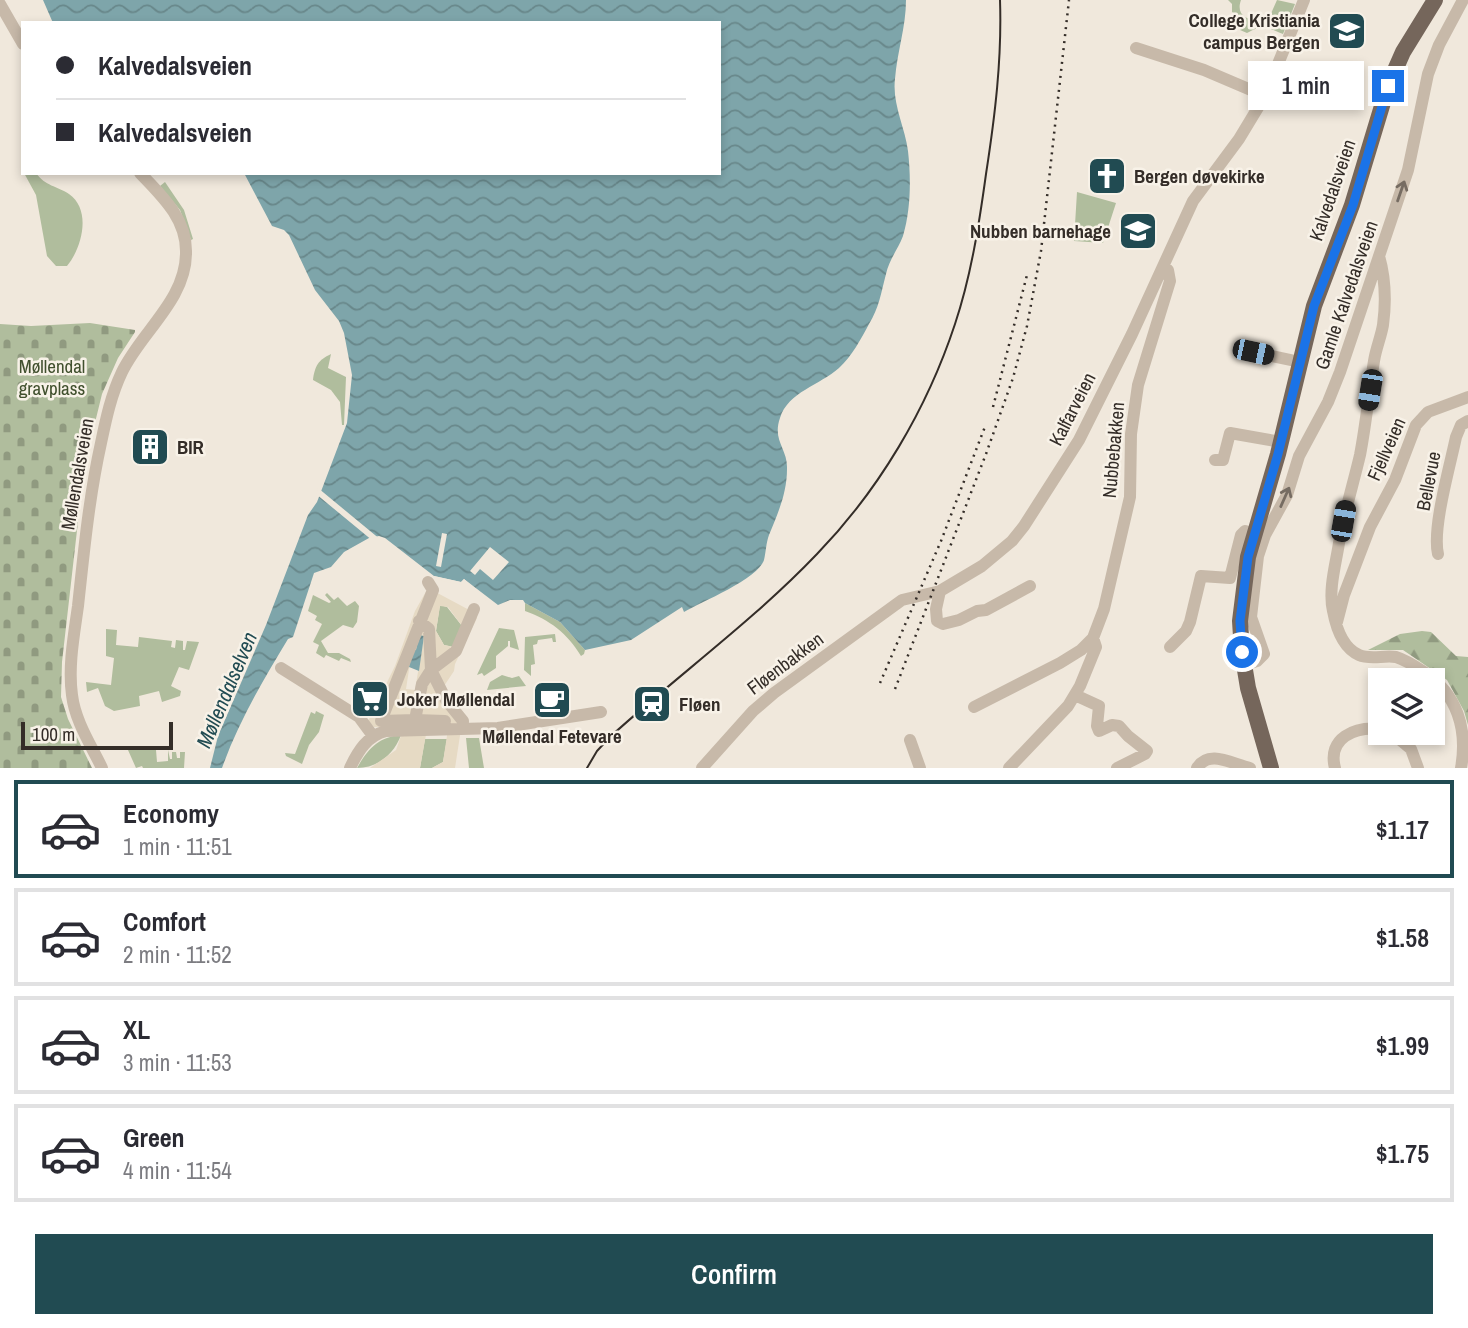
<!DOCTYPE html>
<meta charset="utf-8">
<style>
:root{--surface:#fff;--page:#f2f2f3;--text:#2b2b33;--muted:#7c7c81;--line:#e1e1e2;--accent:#214b52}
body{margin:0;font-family:"Archivo Narrow",sans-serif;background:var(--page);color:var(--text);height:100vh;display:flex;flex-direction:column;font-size:26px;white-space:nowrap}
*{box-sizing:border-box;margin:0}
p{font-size:23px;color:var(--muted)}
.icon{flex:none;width:38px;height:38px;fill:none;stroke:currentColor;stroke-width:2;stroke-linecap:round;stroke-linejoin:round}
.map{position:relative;height:768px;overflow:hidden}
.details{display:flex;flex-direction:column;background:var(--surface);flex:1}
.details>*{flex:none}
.top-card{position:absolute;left:21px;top:21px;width:700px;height:154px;border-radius:0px;box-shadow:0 4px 10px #0003;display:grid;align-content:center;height:154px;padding:0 35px;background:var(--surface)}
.buttons{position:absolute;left:1368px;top:668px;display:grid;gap:14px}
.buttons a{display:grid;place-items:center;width:77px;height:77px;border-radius:0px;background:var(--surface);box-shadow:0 4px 10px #0003;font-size:35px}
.scale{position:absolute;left:21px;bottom:18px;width:152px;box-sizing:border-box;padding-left:7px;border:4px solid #342d28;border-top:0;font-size:19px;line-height:24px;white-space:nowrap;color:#342d28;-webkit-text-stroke:5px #f8f2e8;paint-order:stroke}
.end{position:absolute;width:32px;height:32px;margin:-16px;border:9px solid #1a73e8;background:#fff;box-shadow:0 0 0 4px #fff}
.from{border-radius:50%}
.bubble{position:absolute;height:49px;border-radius:0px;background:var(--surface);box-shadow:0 4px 10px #0003;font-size:23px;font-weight:600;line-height:49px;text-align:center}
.car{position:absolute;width:21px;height:42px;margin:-21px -10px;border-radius:9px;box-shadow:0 0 5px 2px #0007;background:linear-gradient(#222 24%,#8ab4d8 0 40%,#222 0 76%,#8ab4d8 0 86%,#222 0)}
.top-card b{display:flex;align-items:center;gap:24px;height:66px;font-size:26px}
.top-card b+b{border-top:2px solid var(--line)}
.top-card i{width:18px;height:18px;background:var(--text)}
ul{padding:12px 0 0;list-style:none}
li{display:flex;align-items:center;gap:21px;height:98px;margin:0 14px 10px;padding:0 21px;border:4px solid var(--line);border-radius:0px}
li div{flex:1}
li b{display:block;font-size:26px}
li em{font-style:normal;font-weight:600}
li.current{border-color:var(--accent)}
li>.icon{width:63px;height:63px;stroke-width:1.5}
.action{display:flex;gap:14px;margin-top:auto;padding:14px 35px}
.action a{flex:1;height:80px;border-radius:0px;background:var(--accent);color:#fff;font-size:28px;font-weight:600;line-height:80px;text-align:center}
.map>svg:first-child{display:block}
.green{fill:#b0bd9d}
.forest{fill:url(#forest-firs)}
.cemetery{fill:url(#cemetery-stones)}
.plaza{fill:#e6dac4;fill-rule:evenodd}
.water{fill:url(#water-waves)}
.pier{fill:#f0e8dc}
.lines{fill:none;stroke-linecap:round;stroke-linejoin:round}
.minor{stroke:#c7b9a9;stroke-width:12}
.major{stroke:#75665b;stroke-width:16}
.tram{stroke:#342d28;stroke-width:2}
.rail{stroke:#342d28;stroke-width:2.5;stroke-dasharray:2 5;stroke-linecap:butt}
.oneway{stroke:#766c62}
.route{stroke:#1a73e8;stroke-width:9}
.labels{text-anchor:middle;stroke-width:5;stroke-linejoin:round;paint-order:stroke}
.poi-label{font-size:19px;font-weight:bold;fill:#342d28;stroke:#f8f2e8;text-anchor:start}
.street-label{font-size:19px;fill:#342d28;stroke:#f8f2e8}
.park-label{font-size:19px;fill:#41502e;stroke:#f8f2e8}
.water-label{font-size:21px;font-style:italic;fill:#214b52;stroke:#f8f2e8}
</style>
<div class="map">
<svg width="1468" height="768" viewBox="0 0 1468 768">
<defs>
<pattern id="forest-firs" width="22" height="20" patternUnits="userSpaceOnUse" patternTransform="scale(1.75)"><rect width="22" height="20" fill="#b0bd9d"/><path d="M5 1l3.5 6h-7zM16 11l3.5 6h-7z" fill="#909a80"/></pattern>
<pattern id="cemetery-stones" width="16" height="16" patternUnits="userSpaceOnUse" patternTransform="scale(1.75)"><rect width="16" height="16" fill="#b0bd9d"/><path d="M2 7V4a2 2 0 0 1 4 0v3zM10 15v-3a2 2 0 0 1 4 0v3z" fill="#909a80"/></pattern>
<pattern id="water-waves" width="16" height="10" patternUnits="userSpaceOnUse" patternTransform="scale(1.75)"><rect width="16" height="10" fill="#7ea5aa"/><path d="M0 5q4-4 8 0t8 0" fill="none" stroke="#68878a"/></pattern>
</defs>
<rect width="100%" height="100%" fill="#f0e8dc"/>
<path class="green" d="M 1228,0 L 1241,0 C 1234,19 1255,23 1269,18 L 1277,0 L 1295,4 L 1283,34 C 1266,27 1263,24 1247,33 L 1240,30 L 1246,22 L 1232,12 L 1232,4 Z
M 24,173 L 36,173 C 45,186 57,186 69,194 C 92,210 82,248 67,266 L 56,266 L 47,256 L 36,195 Z
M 165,182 L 184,210 L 193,239 L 191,240 L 180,210 L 160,186 Z
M 1077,192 L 1116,203 L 1103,243 L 1074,241 Z
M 331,354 L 328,368 L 346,377 L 344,425 L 342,425 L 340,402 L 331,390 L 313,380 C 315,366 318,360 331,354 Z
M 327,593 L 334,600 L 338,597 L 347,606 L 355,601 L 359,606 L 357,622 L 353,628 L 343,625 L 321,641 L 328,653 L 339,653 L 350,659 L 351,662 L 341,658 L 339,661 L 326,655 L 324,658 L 316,653 L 319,645 L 313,642 L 322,624 L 315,620 L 317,616 L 308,611 L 313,595 L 329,603 L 331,602 L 325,595 Z
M 525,603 L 560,622 L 585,650 L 584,654 L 581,656 C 567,633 550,620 525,611 Z
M 440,605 L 447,607 L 462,626 L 454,647 L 444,645 L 436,631 Z
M 499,628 L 514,630 L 519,650 L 510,647 L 510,641 L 508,641 L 508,646 L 496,656 L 496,668 L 484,676 L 482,673 L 477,675 Z
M 106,629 L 117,630 L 116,645 L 138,647 L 139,637 L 172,641 L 171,647 L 175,648 L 176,640 L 183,641 L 183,650 L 185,650 L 187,641 L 199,642 L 189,670 L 179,667 L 171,686 L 181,691 L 180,696 L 162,702 L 159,691 L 139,696 L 140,706 L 114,711 L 105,706 L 98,688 L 87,692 L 86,682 L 111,685 L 114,658 L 106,656 Z
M 555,634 L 556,642 L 553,642 L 552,638 L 538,640 L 537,644 L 533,645 L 535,664 L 531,665 L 531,676 L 524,670 L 525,637 Z
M 502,675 L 512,678 L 519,676 L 526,686 L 487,690 L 490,682 Z
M 316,711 L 324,715 L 319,732 L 309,745 L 302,764 L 286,756 L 285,753 L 295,754 L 311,712 L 315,714 Z
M 401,735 C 394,754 378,768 357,768 C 368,749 378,737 401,735 Z
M 466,738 L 479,738 L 484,768 L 469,768 Z
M 425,739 L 447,739 L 443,762 L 432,768 L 420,768 Z
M 136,749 L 156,750 L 157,762 L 168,761 L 168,750 L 170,759 L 172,759 L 172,752 L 176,752 L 177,758 L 180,758 L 180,752 L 185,752 L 184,768 L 143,768 L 142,766 L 136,768 L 128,750 Z"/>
<path class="forest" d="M 1422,631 L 1431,632 L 1456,656 L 1468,657 L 1468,725 L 1464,711 L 1447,680 L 1403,650 L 1368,650 L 1400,634 Z"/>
<path class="cemetery" d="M 90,323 L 135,330 L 135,332 L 118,358 L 102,394 L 91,439 L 80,504 L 62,662 L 61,697 L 68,719 L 92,768 L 0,768 L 0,324 L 31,326 Z"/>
<path class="plaza" d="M 428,588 L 473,612 L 477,618 L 455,664 L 454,671 L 444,686 L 462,725 L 374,727 L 368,721 L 395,666 L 415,611 ZM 440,606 L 448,607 L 462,626 L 454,647 L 444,645 L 436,631 ZM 424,636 L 415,690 L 406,689 L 412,650 L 416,651 Z
M 427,729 L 420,768 L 370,768 L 396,750 L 403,730 Z
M 448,729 L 461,729 L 455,768 L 432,768 L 443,762 Z"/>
<path class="water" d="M 43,0 L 906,0 C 906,27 897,52 895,79 C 892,104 905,127 908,151 C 911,178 911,209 903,236 C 898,249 889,260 886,274 C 881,293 879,308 869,324 C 861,339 852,356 839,368 C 820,385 788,392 780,418 C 772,441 788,449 787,469 C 787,493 778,513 769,535 C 766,543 766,552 764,560 C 758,579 701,602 684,612 L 682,607 L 631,640 L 585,650 L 560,622 L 525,603 L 523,600 L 510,600 L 498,605 L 464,579 L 461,582 L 434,576 L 385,538 L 379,536 L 369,538 L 344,552 L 331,567 L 314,573 L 293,637 L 288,639 C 263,680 238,723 222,768 L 210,768 L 218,736 L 266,625 L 308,515 L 317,502 L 347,423 L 352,375 L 344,333 L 339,321 L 315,290 L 289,235 L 284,230 L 272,226 L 244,173 L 719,173 L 719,23 L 53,23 Z
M 419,635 L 424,636 L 419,671 L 409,667 L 412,650 L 416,650 Z"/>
<path class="pier" d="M 318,488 L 381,540 L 373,541 L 316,494 Z
M 442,533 L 447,534 L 441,567 L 436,566 Z
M 490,547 L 509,562 L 493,580 L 480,569 L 475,575 L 470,571 Z
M 434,576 L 461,582 L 464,579 L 486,598 L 485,601 L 464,584 L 461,585 L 434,579 Z"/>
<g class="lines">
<path class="minor" d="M 0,4 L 23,44
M 1136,48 L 1204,70 L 1265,96
M 1379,256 C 1385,277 1386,303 1383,325 C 1381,337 1376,348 1374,361 C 1369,392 1366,424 1360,455 C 1353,485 1344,513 1339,543 C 1336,563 1328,590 1333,611 C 1336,627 1343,648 1359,655 C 1370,660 1384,655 1396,657 C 1406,660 1415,666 1424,672 C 1457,694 1468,729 1461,768
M 1253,352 L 1300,362
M 1215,460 L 1223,460 L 1230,433 L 1281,442
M 1438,554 C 1432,528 1450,466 1456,437 L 1461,425 L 1468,421
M 940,591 L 936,609 L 937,621 L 943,624 L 959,620 L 977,611 L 986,610 L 1030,586
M 419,621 L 429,629 L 431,670 L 446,700 L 463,721
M 1337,622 L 1344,595 L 1370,527 L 1395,480 L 1416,425 L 1428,412 L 1468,397
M 1170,647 L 1186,631 L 1190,622 L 1201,576 L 1230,578 L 1241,535 L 1245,531 L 1254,534
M 1244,665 L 1257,661 L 1264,654 L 1251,617 L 1258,556 L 1265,535 L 1287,495 L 1299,456 L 1328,402 L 1340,372 L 1408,170 L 1428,74 L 1439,45 L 1463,0
M 281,668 L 359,717 L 373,736
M 1075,695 L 1099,706 L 1097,726 L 1099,731 L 1112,725 L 1119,726 L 1128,736 L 1147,751 L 1145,754 L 1117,768
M 974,707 L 1060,663 L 1081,650 L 1093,638
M 445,721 L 415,720 L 422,684 L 431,670 L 456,651 L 474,609
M 413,729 L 415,720 L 381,721 L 433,590 L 428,582
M 1392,733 L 1411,749 L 1418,768
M 910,740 L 920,768
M 102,768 C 91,745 75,721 72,695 C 68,666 74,635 78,606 C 84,551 89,497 101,443 C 106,419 111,395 122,372 C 141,332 186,300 186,253 C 187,219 162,196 140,173
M 350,768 C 358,751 367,736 386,731 L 498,728 L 601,712
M 702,768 L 753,711 L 774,693 L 902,600 L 940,591 L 982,566 L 1012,541 L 1024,526 L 1079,440 L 1132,334 L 1193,201 L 1239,139 L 1265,96 L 1304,0
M 1009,768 L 1068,706 L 1080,686 L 1096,647 L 1093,638 L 1104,609 L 1130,497 L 1131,434 L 1138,385 L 1170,281 L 1168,270 L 1164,267
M 1197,768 C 1209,749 1232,764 1250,768
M 1335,768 C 1327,738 1355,726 1381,729"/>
<path class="major" d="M 1271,768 L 1248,688 L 1242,652 L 1240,621 L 1248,557 L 1278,454 L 1314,306 L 1352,205 L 1388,86 L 1403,52 L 1435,0"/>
<path class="tram" d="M 587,768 L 597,751 L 610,737 C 678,675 753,621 817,554 C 879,490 927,409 955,324 C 971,276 979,225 986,174 C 995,116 1002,59 1000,0"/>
<path class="rail" d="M 993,407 L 1027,275
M 880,683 L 941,541 L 986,424
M 895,689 L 986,454 L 1013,378 L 1027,326 L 1041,251 L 1069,0"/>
</g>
<defs><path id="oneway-shaft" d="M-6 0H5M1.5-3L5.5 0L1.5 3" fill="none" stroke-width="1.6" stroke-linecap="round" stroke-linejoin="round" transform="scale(1.75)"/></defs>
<g class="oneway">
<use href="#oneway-shaft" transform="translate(1401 191) rotate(-71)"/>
<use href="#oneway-shaft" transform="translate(1285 497) rotate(-66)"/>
</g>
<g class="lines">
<path class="route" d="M 1242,652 L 1240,621 L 1248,557 L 1278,454 L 1314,306 L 1353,205 L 1388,86"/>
</g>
<defs>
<symbol id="university-square" viewBox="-11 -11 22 22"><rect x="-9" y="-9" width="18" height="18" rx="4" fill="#214b52" stroke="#f8f2e8"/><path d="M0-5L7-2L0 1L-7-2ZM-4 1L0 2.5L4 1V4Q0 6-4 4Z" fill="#fff"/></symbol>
<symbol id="church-square" viewBox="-11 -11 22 22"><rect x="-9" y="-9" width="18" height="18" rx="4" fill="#214b52" stroke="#f8f2e8"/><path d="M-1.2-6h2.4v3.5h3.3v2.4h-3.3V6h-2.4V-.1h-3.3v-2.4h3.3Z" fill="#fff"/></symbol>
<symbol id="school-square" viewBox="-11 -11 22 22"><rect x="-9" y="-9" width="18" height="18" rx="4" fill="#214b52" stroke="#f8f2e8"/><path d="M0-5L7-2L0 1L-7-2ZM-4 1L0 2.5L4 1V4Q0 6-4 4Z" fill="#fff"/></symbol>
<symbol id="building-square" viewBox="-11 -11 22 22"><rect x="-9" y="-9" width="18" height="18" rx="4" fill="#214b52" stroke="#f8f2e8"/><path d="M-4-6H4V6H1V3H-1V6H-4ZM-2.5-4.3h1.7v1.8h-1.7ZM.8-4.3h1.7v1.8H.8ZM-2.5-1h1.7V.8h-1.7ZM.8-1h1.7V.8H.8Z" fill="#fff"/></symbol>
<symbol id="supermarket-square" viewBox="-11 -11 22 22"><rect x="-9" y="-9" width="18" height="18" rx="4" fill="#214b52" stroke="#f8f2e8"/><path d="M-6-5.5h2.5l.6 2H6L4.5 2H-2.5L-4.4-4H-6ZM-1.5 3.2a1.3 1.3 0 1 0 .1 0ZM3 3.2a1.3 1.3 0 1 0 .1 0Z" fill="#fff"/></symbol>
<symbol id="cafe-square" viewBox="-11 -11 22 22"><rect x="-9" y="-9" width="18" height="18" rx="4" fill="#214b52" stroke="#f8f2e8"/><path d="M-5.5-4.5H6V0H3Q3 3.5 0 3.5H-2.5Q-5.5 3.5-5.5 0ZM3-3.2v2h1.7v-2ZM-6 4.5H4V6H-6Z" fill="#fff"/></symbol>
<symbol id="station-square" viewBox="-11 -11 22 22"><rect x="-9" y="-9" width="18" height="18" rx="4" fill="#214b52" stroke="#f8f2e8"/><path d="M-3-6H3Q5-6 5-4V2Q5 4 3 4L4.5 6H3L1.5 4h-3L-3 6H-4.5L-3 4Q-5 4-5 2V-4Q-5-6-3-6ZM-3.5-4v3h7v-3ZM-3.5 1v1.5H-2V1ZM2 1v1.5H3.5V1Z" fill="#fff"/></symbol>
</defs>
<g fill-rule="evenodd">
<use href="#university-square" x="1325" y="9" width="44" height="44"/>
<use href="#church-square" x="1085" y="154" width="44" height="44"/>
<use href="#school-square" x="1116" y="209" width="44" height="44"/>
<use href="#building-square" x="128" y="425" width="44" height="44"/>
<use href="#supermarket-square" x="348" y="677" width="44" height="44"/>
<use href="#cafe-square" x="530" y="678" width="44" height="44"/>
<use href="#station-square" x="630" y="682" width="44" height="44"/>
</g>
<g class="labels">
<g class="poi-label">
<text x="1320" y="27" text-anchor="end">College Kristiania<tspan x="1320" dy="22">campus Bergen</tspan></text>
<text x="1134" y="183">Bergen døvekirke</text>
<text x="1111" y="238" text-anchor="end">Nubben barnehage</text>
<text x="177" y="454">BIR</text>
<text x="397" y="706">Joker Møllendal</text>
<text x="679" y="711">Fløen</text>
<text x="552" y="743" text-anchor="middle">Møllendal Fetevare</text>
</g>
<g class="street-label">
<text transform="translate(1332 190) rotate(-71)" y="7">Kalvedalsveien</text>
<text transform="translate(1346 295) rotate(-71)" y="7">Gamle Kalvedalsveien</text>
<text transform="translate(1072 409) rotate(-63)" y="7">Kalfarveien</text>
<text transform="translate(1386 449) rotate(-66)" y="7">Fjellveien</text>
<text transform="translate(1113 450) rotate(-85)" y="7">Nubbebakken</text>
<text transform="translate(77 474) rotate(-80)" y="7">Møllendalsveien</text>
<text transform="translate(1428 481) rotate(-79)" y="7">Bellevue</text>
<text transform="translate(785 663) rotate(-37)" y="7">Fløenbakken</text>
</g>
<g class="park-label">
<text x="52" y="373">Møllendal<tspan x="52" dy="22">gravplass</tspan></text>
</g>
<g class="water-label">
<text transform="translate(227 690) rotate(-67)" y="7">Møllendalselven</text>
</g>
</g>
</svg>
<div class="buttons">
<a><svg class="icon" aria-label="layers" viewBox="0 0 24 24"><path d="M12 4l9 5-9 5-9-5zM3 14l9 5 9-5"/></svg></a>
</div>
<div class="scale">100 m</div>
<i class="end from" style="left:1242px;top:652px"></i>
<i class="end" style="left:1388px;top:86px"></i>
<div class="bubble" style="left:1248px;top:61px;width:116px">1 min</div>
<i class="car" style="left:1253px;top:352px;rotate:102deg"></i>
<i class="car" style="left:1370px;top:390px;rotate:189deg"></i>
<i class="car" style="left:1343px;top:521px;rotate:10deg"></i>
<div class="top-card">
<b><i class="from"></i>Kalvedalsveien</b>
<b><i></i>Kalvedalsveien</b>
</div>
</div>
<section class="details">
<ul>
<li class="current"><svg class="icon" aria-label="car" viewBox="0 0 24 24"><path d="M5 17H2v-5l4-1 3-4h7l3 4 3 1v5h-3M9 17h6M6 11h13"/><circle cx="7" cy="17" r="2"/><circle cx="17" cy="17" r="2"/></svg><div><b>Economy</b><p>1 min · 11:51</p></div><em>$1.17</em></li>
<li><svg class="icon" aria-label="car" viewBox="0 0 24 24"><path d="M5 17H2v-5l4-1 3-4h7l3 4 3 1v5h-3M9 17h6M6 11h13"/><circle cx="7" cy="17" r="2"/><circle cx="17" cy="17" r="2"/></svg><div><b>Comfort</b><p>2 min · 11:52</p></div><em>$1.58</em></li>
<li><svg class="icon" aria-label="car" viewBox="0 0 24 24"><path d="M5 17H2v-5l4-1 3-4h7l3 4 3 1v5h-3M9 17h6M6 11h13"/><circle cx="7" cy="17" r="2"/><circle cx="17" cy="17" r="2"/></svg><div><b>XL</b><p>3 min · 11:53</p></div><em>$1.99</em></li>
<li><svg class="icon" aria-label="car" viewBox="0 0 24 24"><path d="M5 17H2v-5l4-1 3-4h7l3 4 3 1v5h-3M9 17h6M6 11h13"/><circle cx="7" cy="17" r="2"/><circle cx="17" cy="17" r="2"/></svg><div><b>Green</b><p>4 min · 11:54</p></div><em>$1.75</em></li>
</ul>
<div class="action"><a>Confirm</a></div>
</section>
